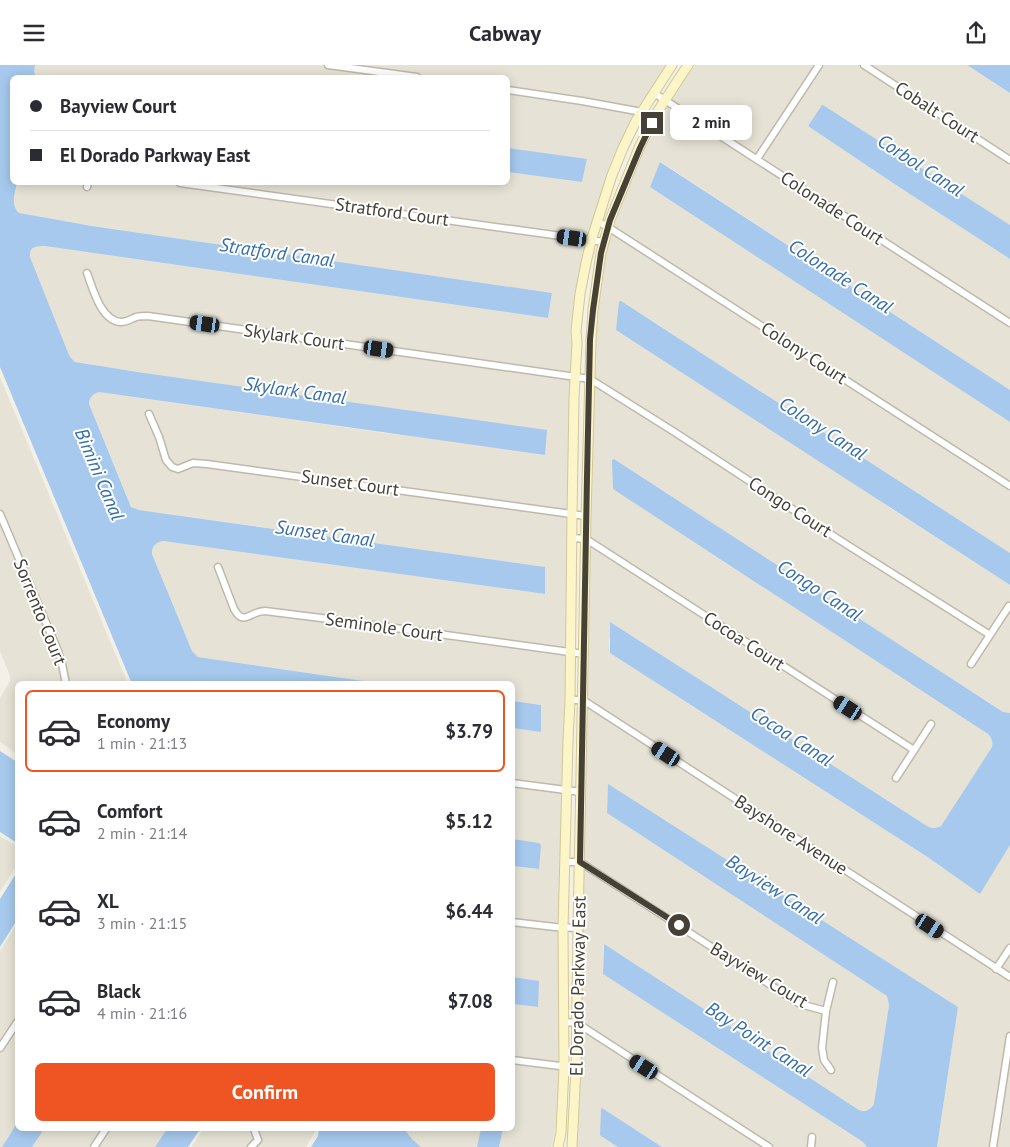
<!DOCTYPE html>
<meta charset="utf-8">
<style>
:root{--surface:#fff;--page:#f2f2f3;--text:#2b2b33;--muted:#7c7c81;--line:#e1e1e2;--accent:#ef5522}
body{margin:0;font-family:"PT Sans",sans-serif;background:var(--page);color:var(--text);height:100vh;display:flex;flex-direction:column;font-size:19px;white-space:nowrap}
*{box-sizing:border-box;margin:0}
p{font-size:16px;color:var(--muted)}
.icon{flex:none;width:28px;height:28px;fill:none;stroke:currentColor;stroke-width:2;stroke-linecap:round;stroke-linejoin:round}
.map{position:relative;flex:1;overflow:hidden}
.sheet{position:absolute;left:15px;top:616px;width:500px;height:450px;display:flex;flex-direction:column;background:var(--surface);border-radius:8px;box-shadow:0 2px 12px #0003}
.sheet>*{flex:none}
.hud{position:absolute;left:10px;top:10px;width:500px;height:110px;border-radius:8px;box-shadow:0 2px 12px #0003;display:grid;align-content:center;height:110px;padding:0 20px;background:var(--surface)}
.end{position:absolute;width:22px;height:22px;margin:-11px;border:6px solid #464137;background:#fff;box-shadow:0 0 0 2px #fff}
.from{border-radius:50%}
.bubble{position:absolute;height:35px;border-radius:8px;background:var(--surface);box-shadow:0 2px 12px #0003;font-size:16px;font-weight:600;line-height:35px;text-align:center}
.car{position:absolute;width:15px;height:30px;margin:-15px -8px;border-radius:6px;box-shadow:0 0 4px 1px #0007;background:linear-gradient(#222 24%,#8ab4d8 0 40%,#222 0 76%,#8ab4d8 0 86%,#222 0)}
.hud b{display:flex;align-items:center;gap:18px;height:48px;font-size:19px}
.hud b+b{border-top:1px solid var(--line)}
.hud i{width:12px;height:12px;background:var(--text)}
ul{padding:9px 0 0;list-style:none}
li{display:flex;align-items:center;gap:15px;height:82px;margin:0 10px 8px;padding:0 10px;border:2px solid transparent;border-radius:8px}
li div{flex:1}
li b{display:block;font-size:19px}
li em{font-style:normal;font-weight:600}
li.on{border-color:var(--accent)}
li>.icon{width:45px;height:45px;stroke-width:1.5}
.action{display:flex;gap:10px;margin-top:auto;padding:10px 20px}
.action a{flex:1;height:58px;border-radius:8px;background:var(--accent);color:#fff;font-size:20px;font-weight:600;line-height:58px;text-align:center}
header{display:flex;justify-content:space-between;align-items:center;height:65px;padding:0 20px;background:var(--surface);font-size:22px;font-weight:600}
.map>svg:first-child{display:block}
.residential{fill:#e6e3d6}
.water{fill:#a6c9ed}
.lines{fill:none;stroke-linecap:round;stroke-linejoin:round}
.street-casing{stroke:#beb9aa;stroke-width:9}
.secondary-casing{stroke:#d1c799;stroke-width:11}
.street{stroke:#fff;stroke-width:6}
.secondary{stroke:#fcf5c8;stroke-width:9}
.route{stroke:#464137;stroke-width:6}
.labels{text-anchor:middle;stroke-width:4;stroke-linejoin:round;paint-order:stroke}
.street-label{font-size:18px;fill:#464137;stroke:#fff}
.water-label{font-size:19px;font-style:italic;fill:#356eac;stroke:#fff}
</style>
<header><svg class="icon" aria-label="menu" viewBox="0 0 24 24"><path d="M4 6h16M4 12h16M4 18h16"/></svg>Cabway<svg class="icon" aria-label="share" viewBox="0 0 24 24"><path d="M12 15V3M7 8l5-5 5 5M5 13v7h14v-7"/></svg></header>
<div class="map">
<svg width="1010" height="1082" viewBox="0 0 1010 1082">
<rect width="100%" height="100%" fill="#f3f0e7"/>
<path class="residential" d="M 35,0 L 667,0 L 632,54 L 619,81 L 608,109 L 587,174 L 581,197 L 576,228 L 572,265 L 564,676 L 561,797 L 559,1002 L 557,1051 L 555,1069 L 551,1082 L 499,1082 L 503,1064 L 512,1064 L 513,939 L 538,942 L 538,916 L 513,912 L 513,801 L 539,804 L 539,778 L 513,774 L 513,663 L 540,667 L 541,666 L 541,640 L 513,636 L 512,619 L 384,619 L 198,592 L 192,586 L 151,486 L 155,479 L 158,476 L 163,476 L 545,529 L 545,502 L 133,444 L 130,439 L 89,339 L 89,335 L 91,331 L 94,329 L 99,327 L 399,370 L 144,308 L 75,297 L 71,293 L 69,290 L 29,190 L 30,186 L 33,182 L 36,181 L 45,181 L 548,253 L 552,228 L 211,179 L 23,150 L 19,148 L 15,145 L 14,142 L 13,138 L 17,118 L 508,118 L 508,107 L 582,117 L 587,95 L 508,83 L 508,12 L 36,12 L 34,7 Z
M 693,0 L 967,0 L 1010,28 L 1010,160 L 823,40 L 822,40 L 808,61 L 893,118 L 1010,194 L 1010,325 L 661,97 L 650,121 L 1010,357 L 1010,488 L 621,236 L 884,439 L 1010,520 L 1010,648 L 1007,648 L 1003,647 L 614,394 L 990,671 L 993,678 L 992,682 L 941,761 L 932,763 L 927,761 L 730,634 L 609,573 L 610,588 L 926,791 L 980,829 L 1010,780 L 1010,1082 L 937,1082 L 958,942 L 608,720 L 607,748 L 885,929 L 889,933 L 889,940 L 875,1036 L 873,1041 L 869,1044 L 861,1046 L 603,880 L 603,909 L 863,1077 L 867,1082 L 662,1082 L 602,1043 L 600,1070 L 618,1082 L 575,1082 L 580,1003 L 582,823 L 593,276 L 604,194 L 614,152 L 642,84 L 658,55 Z
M 0,312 L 128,619 L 18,619 L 17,689 L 0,677 L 0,633 L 10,616 L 10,611 L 0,586 Z
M 0,771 L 18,782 L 17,799 L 0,827 Z
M 17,858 L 17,1058 L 2,1082 L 0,1082 L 0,886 Z
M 44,1064 L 167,1064 L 155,1082 L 32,1082 Z
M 204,1064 L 315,1064 L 315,1067 L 306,1082 L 191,1082 Z
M 404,1064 L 482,1064 L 477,1082 L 421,1082 L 412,1074 Z"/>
<path class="water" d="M 0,0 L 35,0 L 34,7 L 36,12 L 12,12 L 12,118 L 17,118 C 15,128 10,140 19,148 L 92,161 L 552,228 L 548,253 L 45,181 C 36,181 29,181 30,192 L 69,290 L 71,293 L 75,297 L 144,308 L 547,365 L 545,390 L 99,327 C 93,329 89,332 89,339 L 131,442 L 139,445 L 545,502 L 545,529 L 163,476 C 156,477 151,482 152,489 L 192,586 L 198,592 L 384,619 L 132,619 L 0,302 Z
M 967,0 L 1010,0 L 1010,28 Z
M 822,40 L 823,40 L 1010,160 L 1010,194 L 893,118 L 808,61 Z
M 508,83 L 587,94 L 582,117 L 508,107 Z
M 660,97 L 1010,325 L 1010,357 L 650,122 Z
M 621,236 L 1010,488 L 1010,520 L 616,265 L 619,237 Z
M 614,394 L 1003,647 L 1010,648 L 1010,780 L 980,829 L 926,791 L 610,588 L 610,557 L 927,761 C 932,764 936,763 941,761 L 992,682 C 993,677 992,673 988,669 L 613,424 L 612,395 Z
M 513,636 L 541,640 L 541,666 L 540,667 L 513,663 Z
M 0,686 L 17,697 L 17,778 L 0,767 Z
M 608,719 L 958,942 L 937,1082 L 867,1082 L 863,1077 L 603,909 L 604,879 L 859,1045 C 865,1048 871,1044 874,1039 L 889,940 L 887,931 L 607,748 Z
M 513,774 L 539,778 L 541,780 L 539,804 L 513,801 Z
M 17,807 L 17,855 L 0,882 L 0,834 Z
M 513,912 L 539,916 L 538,942 L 513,939 Z
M 602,1043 L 662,1082 L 618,1082 L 601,1071 L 600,1070 L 601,1044 Z
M 17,1058 L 18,1064 L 44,1064 L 32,1082 L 2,1082 Z
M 167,1064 L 200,1064 L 188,1082 L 155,1082 Z
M 319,1064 L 404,1064 L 412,1074 L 421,1082 L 311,1082 L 318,1071 Z
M 481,1064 L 503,1064 L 499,1082 L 477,1082 Z"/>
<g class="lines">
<defs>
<path id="street" d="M 328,0 L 417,12
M 864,0 L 1010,95
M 508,25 L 582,36 L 642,47 L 654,52
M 654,28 L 1010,258
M 757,94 L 819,0
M 180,118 L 604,177
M 87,122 L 88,118
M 597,156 L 608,162 L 1010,421
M 87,208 C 93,224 101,256 121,257 C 127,257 131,254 136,252 C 140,251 144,251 148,251 L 590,314 L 676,368 L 838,474 L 990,570
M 149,349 L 159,372 L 166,395 L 172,402 L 178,404 L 193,398 L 207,399 L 586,451
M 0,449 L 58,586 L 62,599 L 66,619
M 572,473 L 586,474 L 914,685
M 218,502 L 234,544 C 244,562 250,546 265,546 L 337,555 L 584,589
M 971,599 L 1009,541
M 570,635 L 583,635 L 1010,912
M 896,713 L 931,659
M 512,718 L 581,727
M 566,797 L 580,797 L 800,939 L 826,946
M 512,857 L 555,862 L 578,863
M 996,904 L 1010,883
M 564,957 L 577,958 L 769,1082
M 0,983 L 18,956
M 512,995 L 576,1003
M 831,1005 L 824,995 L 822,983 L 826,946 L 833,917
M 94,1082 L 106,1064
M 251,1082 L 258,1075 L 254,1064
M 811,1082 L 812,1072
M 993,1082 L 1010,971"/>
<path id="secondary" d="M 558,1082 L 561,1068 L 564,1002 L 563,863 L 568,676 L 570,635 L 572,450 L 574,333 L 577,278 L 576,266 L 580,229 L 586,198 L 591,176 L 612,110 L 623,83 L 636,56 L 672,0
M 572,1082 L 576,1003 L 578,863 L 586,451 L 591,275 L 593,245 L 601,188 L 610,155 L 639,83 L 654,52 L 688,0"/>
</defs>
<use href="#street" class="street-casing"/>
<use href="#secondary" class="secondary-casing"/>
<use href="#street" class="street"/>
<use href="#secondary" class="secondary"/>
</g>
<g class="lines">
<path class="route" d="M 652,58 L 640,83 L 610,155 L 601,188 L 593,245 L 590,274 L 587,412 L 580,797 L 679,860"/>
</g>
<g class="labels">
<g class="street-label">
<text transform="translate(937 47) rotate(33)" y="6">Cobalt Court</text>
<text transform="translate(832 143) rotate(33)" y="6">Colonade Court</text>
<text transform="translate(392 147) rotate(8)" y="6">Stratford Court</text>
<text transform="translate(294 272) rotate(8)" y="6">Skylark Court</text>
<text transform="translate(804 288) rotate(33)" y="6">Colony Court</text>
<text transform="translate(350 418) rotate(8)" y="6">Sunset Court</text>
<text transform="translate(790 442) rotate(33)" y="6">Congo Court</text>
<text transform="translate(40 547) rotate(68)" y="6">Sorrento Court</text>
<text transform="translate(384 562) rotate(8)" y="6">Seminole Court</text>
<text transform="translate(744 576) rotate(33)" y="6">Cocoa Court</text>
<text transform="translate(791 770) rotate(33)" y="6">Bayshore Avenue</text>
<text transform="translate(759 910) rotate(31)" y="6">Bayview Court</text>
<text transform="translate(578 921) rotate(-89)" y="6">El Dorado Parkway East</text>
</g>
<g class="water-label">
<text transform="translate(921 100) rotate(33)" y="7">Corbol Canal</text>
<text transform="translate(277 187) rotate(8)" y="7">Stratford Canal</text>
<text transform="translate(841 211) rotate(33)" y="7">Colonade Canal</text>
<text transform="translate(295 325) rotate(8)" y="7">Skylark Canal</text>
<text transform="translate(823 363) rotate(33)" y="7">Colony Canal</text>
<text transform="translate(100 409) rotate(67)" y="7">Bimini Canal</text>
<text transform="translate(325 468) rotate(8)" y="7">Sunset Canal</text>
<text transform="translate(820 525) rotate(33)" y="7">Congo Canal</text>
<text transform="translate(792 671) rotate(33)" y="7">Cocoa Canal</text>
<text transform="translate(775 824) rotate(33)" y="7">Bayview Canal</text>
<text transform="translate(759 974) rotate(33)" y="7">Bay Point Canal</text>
</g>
</g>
</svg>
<i class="end from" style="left:679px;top:860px"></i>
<i class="end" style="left:652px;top:58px"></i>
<div class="bubble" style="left:670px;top:40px;width:82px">2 min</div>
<i class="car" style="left:572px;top:173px;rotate:278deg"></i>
<i class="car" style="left:205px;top:259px;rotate:278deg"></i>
<i class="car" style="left:379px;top:284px;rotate:98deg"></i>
<i class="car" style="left:848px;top:643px;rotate:303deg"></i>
<i class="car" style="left:666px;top:689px;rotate:303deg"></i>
<i class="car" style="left:930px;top:861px;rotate:123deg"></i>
<i class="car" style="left:644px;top:1002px;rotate:303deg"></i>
<div class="hud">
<b><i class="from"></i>Bayview Court</b>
<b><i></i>El Dorado Parkway East</b>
</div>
<section class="sheet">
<ul>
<li class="on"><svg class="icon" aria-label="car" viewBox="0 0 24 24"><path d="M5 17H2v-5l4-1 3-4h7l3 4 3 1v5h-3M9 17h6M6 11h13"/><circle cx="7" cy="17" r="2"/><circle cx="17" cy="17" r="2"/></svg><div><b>Economy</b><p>1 min · 21:13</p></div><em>$3.79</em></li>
<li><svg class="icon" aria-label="car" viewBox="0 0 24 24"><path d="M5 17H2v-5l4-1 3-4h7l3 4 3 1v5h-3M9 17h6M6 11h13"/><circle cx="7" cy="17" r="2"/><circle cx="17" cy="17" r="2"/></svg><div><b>Comfort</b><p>2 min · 21:14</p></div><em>$5.12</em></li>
<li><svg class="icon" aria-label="car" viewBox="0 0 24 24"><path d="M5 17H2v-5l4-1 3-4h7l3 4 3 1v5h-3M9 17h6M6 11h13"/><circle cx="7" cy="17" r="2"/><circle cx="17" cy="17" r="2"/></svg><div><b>XL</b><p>3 min · 21:15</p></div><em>$6.44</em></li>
<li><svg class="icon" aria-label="car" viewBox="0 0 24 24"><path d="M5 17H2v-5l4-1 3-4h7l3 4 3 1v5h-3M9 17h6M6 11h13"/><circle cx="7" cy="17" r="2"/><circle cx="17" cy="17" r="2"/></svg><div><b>Black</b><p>4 min · 21:16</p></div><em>$7.08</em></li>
</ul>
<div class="action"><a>Confirm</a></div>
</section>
</div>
